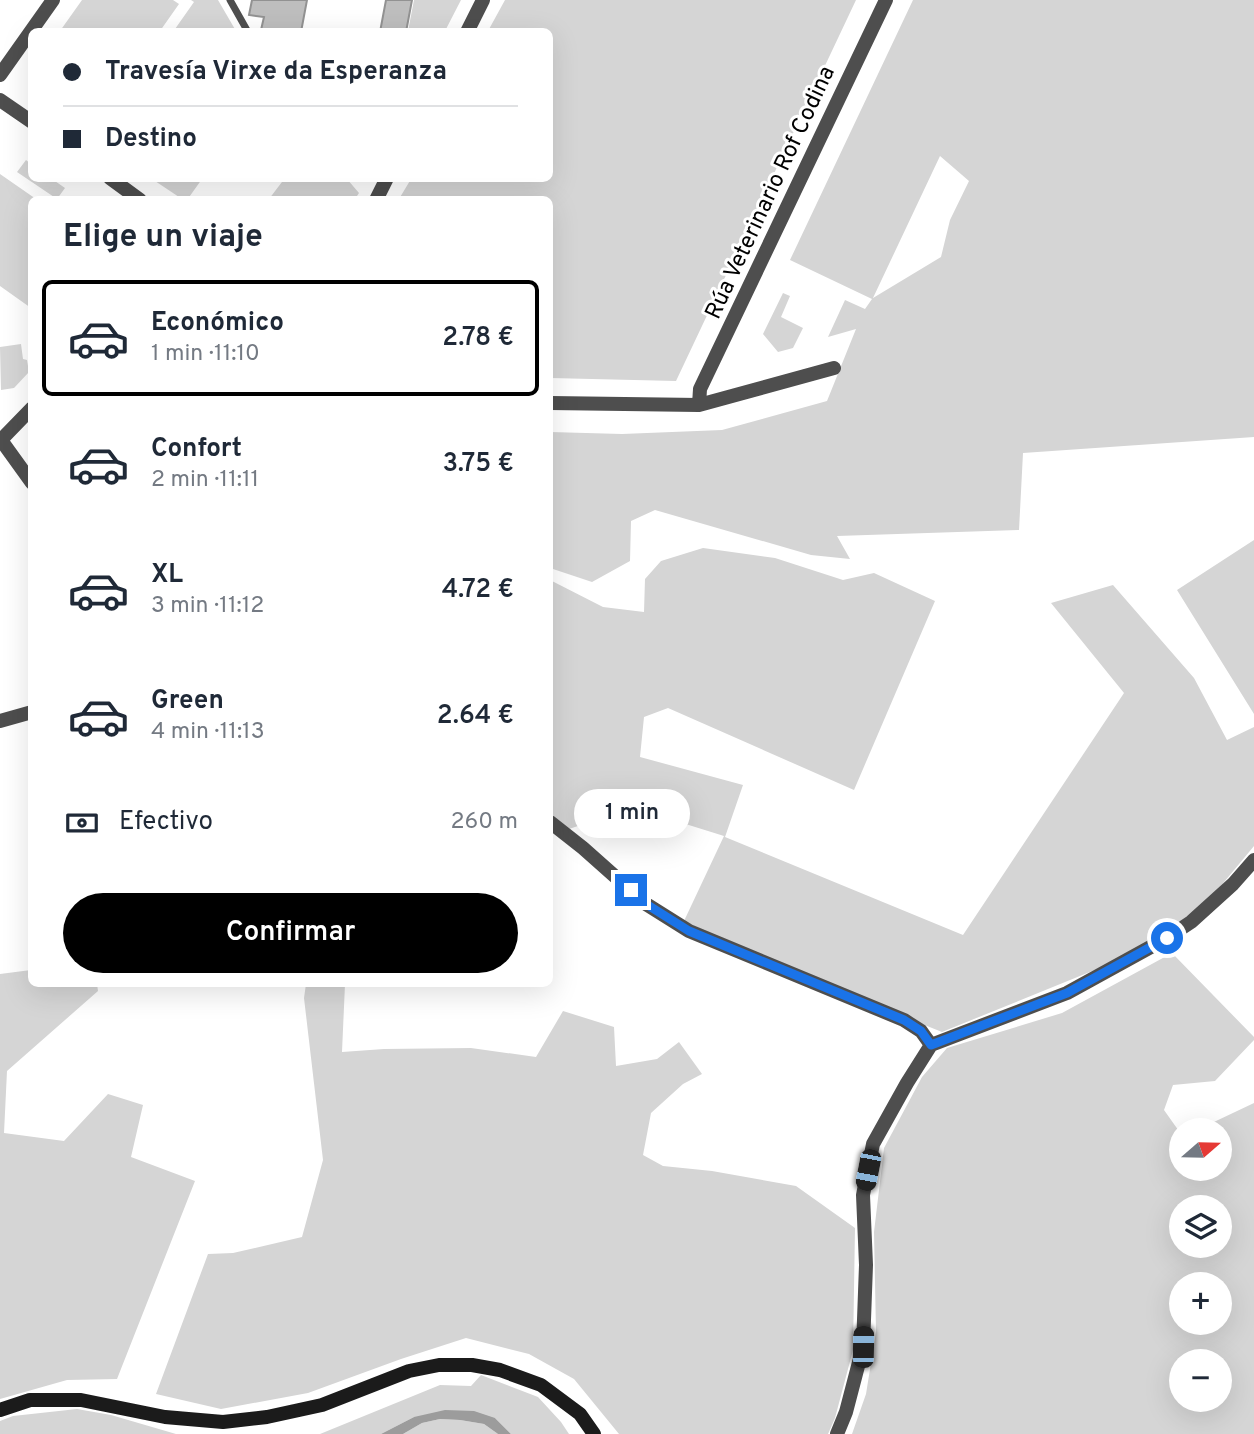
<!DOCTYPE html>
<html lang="es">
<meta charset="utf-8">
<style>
:root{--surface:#fff;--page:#f2f2f3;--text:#1f2937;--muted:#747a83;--line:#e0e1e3;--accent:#000}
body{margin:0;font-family:Overpass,sans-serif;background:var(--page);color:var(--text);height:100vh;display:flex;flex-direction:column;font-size:26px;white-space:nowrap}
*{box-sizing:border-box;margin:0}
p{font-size:23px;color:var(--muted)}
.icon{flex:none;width:38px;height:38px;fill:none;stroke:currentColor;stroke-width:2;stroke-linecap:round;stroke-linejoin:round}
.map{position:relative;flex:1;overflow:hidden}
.panel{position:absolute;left:28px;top:196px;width:525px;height:791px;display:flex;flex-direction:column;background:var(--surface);border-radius:10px;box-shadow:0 7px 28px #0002}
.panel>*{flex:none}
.guide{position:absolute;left:28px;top:28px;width:525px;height:154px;border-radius:10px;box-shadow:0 7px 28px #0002;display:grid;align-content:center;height:154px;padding:0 35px;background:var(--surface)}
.needle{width:46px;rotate:70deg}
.tools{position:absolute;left:1169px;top:1118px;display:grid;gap:14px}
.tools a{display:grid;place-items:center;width:63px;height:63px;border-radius:50%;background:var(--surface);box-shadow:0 7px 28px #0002;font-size:35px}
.end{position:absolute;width:32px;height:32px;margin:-16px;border:9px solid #1a73e8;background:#fff;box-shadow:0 0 0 4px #fff}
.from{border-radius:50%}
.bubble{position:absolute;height:49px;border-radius:24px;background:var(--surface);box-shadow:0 7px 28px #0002;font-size:23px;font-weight:600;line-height:49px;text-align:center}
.car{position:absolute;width:21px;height:42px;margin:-21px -10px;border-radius:9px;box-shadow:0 0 5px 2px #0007;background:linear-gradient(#222 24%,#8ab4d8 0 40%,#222 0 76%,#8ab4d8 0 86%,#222 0)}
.guide b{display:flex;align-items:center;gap:24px;height:66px;font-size:26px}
.guide b+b{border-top:2px solid var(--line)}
.guide i{width:18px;height:18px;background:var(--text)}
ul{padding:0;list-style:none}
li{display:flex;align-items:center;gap:21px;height:116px;margin:0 14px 10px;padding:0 21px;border:4px solid transparent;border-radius:10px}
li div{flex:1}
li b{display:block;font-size:26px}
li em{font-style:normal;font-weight:600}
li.on{border-color:var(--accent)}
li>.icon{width:63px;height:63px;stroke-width:1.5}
h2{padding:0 35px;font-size:32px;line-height:84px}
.pay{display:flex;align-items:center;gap:18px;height:77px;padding:0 35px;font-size:26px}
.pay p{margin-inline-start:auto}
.button{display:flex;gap:14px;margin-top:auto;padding:14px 35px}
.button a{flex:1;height:80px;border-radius:42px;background:var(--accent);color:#fff;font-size:28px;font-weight:600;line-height:80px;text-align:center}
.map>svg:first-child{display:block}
.green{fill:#d5d5d5;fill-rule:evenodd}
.water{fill:#9c9c9c}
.building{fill:#bebebe;stroke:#929292;stroke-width:2}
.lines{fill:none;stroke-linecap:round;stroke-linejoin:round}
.lane{stroke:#4e4e4e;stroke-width:7}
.street{stroke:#4e4e4e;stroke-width:14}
.secondary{stroke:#1b1b1b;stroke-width:14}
.route{stroke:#1a73e8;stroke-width:9}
.labels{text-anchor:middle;stroke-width:6;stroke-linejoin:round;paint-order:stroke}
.street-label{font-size:23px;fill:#000;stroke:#fff}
</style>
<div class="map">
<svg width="1254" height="1434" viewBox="0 0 1254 1434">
<rect width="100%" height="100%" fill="#fff"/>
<path class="green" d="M 82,0 L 173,0 L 179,4 L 160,31 L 60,31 Z
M 191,0 L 218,0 L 236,31 L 179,32 L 175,29 L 194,2 Z
M 414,0 L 461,0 L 445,31 L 408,31 Z
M 505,0 L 856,0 L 676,381 L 550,378 L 550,200 L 399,199 L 411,179 L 550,178 L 550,32 L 488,31 Z
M 913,0 L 1254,0 L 1254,437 L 1023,453 L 1019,530 L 837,536 L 850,559 L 811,555 L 655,510 L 631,521 L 630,561 L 592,582 L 550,568 L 550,432 L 622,434 L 722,430 L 827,401 L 856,329 L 828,337 L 845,300 L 865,309 L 872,299 L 790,260 ZM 940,156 L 969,181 L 950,220 L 941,257 L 873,298 Z
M 26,160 L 31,164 L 32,178 L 52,179 L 65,188 L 57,199 L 17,172 Z
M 0,174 L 36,199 L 32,200 L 31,308 L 0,286 Z
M 285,178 L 347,179 L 359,193 L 355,199 L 269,199 Z
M 152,179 L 202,179 L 187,200 L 182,199 Z
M 783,293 L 790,296 L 781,317 L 803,328 L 793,348 L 778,352 L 763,334 Z
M 21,344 L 23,359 L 27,360 L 29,372 L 14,388 L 1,390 L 0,347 Z
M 1254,540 L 1254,714 L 1177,590 Z
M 703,548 L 775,558 L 843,580 L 874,573 L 935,601 L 854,790 L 668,708 L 644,717 L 640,757 L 743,785 L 725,837 L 963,935 L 1124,693 L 1051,603 L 1113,585 L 1194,678 L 1227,740 L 1254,727 L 1254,846 L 1205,905 L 1134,954 L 942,1032 L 788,970 L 684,921 L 724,836 L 596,796 L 581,825 L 569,829 L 550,815 L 550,580 L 603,607 L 644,612 L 645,579 L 661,561 Z
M 1172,953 L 1254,1037 L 1254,1040 L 1215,1081 L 1173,1085 L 1164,1110 L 1181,1134 L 1181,1169 L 1220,1169 L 1220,1130 L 1197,1130 L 1254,1103 L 1254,1434 L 852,1434 L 866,1394 L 876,1332 L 874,1232 L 884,1148 L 922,1077 L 947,1048 L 1062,1013 ZM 1181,1208 L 1220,1208 L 1220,1246 L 1181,1246 ZM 1181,1284 L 1220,1284 L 1220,1323 L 1181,1323 ZM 1181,1362 L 1220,1362 L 1220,1400 L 1181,1400 Z
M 31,970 L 32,984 L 97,984 L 98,991 L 7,1071 L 4,1133 L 64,1141 L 108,1094 L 143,1105 L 131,1157 L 195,1181 L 117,1379 L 67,1380 L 0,1399 L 0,974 Z
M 306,984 L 345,984 L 342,1052 L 384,1049 L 471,1048 L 536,1057 L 563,1011 L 614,1027 L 616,1066 L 657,1059 L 679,1042 L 702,1074 L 683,1084 L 651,1113 L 643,1155 L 663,1166 L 712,1171 L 796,1186 L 855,1228 L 853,1350 L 835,1418 L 828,1434 L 619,1434 L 574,1379 L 529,1354 L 466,1338 L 401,1359 L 308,1393 L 221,1409 L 156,1394 L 208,1254 L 233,1253 L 302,1237 L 323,1160 L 304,998 Z
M 481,1375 L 538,1397 L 561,1422 L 569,1434 L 511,1434 L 495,1418 L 414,1417 L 381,1434 L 320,1434 L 440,1385 L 471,1386 Z
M 77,1409 L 111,1415 L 176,1434 L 0,1434 L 0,1421 L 13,1416 Z
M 440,1419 L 460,1420 L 484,1424 L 498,1434 L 403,1434 L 422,1423 Z"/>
<path class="water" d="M 445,1410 L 474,1411 L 495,1418 L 511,1434 L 498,1434 L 484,1424 L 460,1420 L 440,1419 L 422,1423 L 403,1434 L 381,1434 L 414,1417 Z"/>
<path class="building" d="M 252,0 L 307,0 L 301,32 L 271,32 L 261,30 L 264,17 L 249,15 Z
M 386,0 L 412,0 L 406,32 L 380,32 Z"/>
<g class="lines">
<path class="lane" d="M 230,0 L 248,32"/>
<path class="street" d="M 467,32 L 483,0
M 0,75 L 53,0
M 0,100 L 32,122
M 110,178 L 140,200
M 376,200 L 387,178
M 550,403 L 699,405 L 834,368
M 699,405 L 700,389 L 886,0
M 1,440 L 32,483
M 0,441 L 32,408
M 0,721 L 32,712
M 550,822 L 583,848 L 646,904 L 689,931 L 904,1020 L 921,1031 L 931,1045
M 837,1434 L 846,1412 L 863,1347 L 866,1265 L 863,1195 L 873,1144 L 907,1083 L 931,1045 L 1067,993 L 1167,938 L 1191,922 L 1233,884 L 1254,860"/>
<path class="secondary" d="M 0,1410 L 30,1400 L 81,1400 L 165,1417 L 223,1422 L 267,1417 L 322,1405 L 409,1371 L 439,1365 L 472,1365 L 500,1370 L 541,1385 L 580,1414 L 594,1434"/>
</g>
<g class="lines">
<path class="route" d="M 631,890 L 646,904 L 689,931 L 904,1020 L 921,1031 L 931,1045 L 1067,993 L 1167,938"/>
</g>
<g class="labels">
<g class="street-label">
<text transform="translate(769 192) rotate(-65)" y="8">Rúa Veterinario Rof Codina</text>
</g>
</g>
</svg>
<div class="tools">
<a><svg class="needle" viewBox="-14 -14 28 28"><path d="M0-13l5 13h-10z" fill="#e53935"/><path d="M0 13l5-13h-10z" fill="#747a83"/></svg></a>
<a><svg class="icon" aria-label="layers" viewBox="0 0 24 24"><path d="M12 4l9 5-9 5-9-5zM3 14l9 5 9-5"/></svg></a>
<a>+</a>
<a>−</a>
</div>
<i class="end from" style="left:1167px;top:938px"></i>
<i class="end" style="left:631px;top:890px"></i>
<div class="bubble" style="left:574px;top:789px;width:116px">1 min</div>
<i class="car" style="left:868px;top:1170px;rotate:191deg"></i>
<i class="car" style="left:863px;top:1347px;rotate:1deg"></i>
<div class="guide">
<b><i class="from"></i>Travesía Virxe da Esperanza</b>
<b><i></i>Destino</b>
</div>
<section class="panel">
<h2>Elige un viaje</h2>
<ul>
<li class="on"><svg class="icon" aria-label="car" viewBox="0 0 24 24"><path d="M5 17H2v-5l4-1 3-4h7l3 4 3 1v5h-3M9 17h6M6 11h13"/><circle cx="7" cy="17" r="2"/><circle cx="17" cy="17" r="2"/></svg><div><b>Económico</b><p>1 min · 11:10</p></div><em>2.78 €</em></li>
<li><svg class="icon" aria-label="car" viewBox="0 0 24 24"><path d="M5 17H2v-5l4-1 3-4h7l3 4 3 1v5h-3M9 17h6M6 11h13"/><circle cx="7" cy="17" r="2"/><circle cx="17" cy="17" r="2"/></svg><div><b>Confort</b><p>2 min · 11:11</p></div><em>3.75 €</em></li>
<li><svg class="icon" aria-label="car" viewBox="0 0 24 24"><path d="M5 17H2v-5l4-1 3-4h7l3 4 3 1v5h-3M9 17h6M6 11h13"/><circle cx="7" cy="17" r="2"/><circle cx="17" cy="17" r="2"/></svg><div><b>XL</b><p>3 min · 11:12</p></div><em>4.72 €</em></li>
<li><svg class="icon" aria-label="car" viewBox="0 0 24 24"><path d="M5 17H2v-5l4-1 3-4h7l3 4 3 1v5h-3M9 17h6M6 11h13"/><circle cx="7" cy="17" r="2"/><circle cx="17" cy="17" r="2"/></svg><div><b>Green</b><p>4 min · 11:13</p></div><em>2.64 €</em></li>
</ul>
<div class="pay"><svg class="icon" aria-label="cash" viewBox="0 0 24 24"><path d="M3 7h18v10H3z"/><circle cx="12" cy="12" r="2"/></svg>Efectivo<p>260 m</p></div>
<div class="button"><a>Confirmar</a></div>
</section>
</div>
